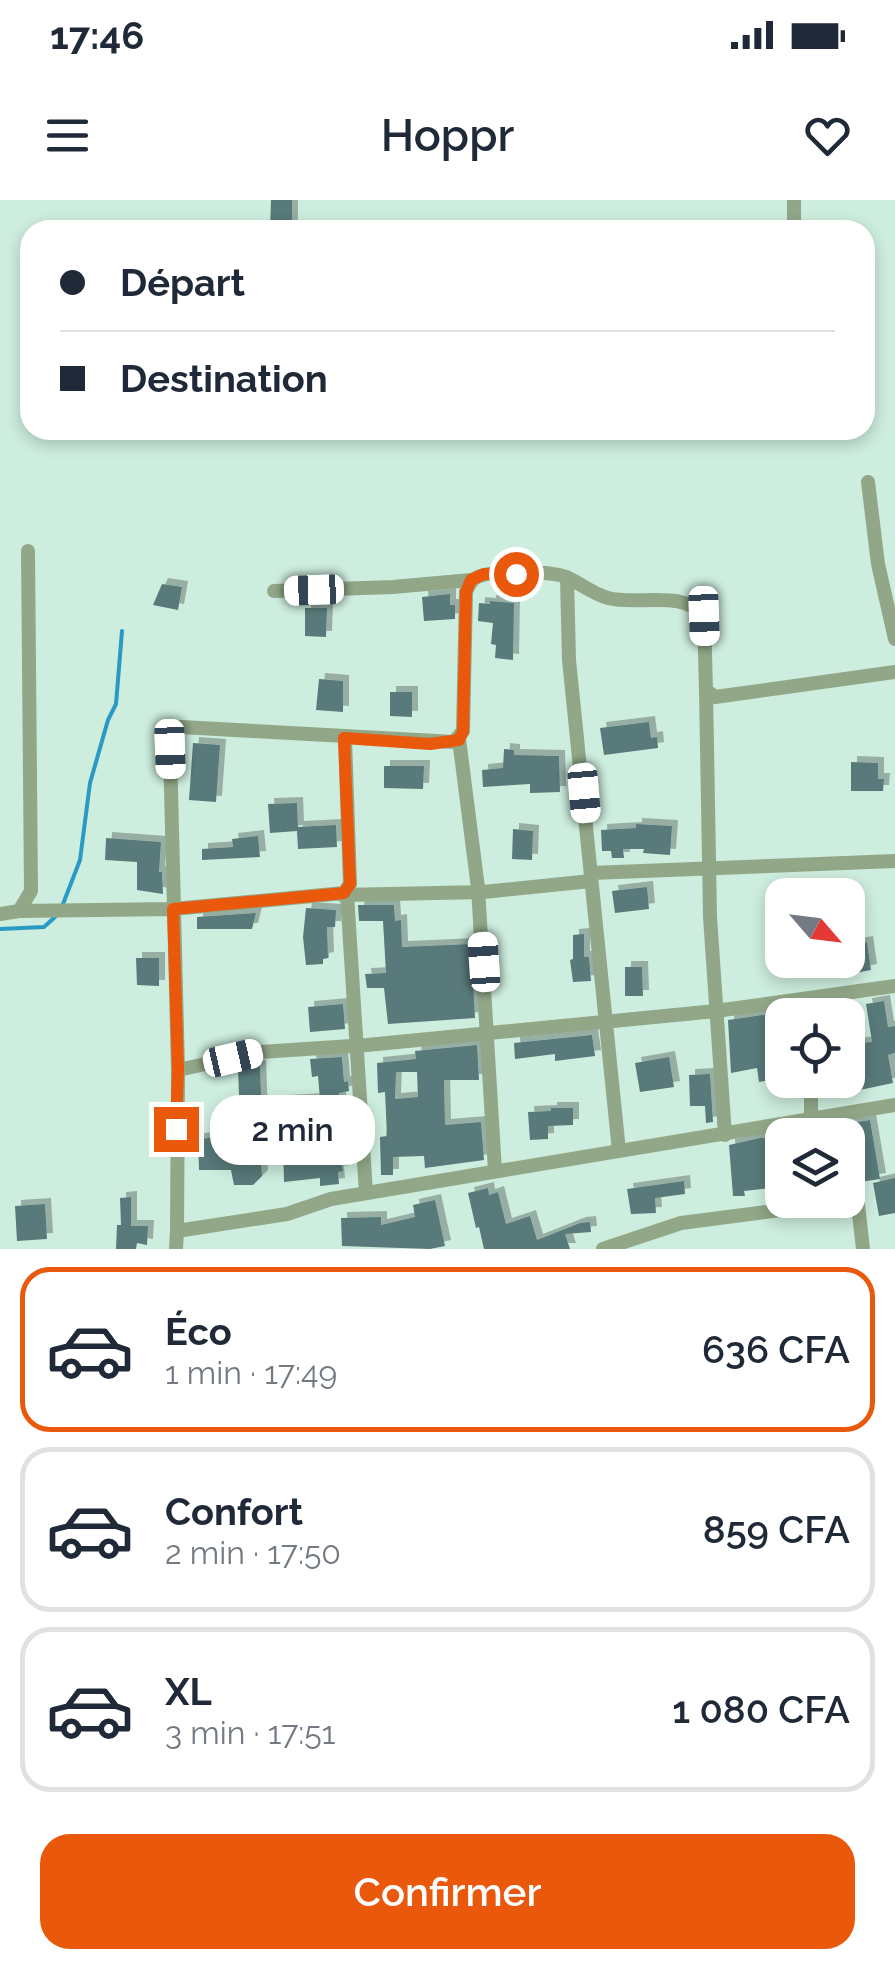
<!DOCTYPE html>
<html lang="fr">
<meta charset="utf-8">
<style>
:root{--surface:#fff;--page:#f2f2f3;--text:#1f2937;--muted:#747a83;--line:#e0e1e3;--accent:#ea580c}
body{margin:0;font-family:Raleway,sans-serif;background:var(--page);color:var(--text);height:100vh;display:flex;flex-direction:column;font-size:38px;white-space:nowrap}
*{box-sizing:border-box;margin:0}
p{font-size:32px;color:var(--muted)}
.icon{flex:none;width:55px;height:55px;fill:none;stroke:currentColor;stroke-width:2;stroke-linecap:round;stroke-linejoin:round}
.map{position:relative;height:1049px;overflow:hidden}
.side{display:flex;flex-direction:column;background:var(--surface);flex:1}
.side>*{flex:none}
.top-card{position:absolute;left:20px;top:20px;width:855px;height:220px;border-radius:30px;box-shadow:0 5px 15px #0003;display:grid;align-content:center;height:220px;padding:0 40px;background:var(--surface)}
.needle{width:65px;rotate:118deg}
.tools{position:absolute;left:765px;top:678px;display:grid;gap:20px}
.tools a{display:grid;place-items:center;width:100px;height:100px;border-radius:20px;background:var(--surface);box-shadow:0 5px 15px #0003;font-size:50px}
.end{position:absolute;width:45px;height:45px;margin:-22px;border:12px solid #ea580c;background:#fff;box-shadow:0 0 0 5px #fff}
.from{border-radius:50%}
.bubble{position:absolute;height:70px;border-radius:30px;background:var(--surface);box-shadow:0 5px 15px #0003;font-size:32px;font-weight:600;line-height:70px;text-align:center}
.car{position:absolute;width:30px;height:60px;margin:-30px -15px;border-radius:12px;box-shadow:0 0 8px 2px #0007;background:linear-gradient(#fff 24%,#345 0 40%,#fff 0 76%,#345 0 86%,#fff 0)}
.top-card b{display:flex;align-items:center;gap:35px;height:95px;font-size:38px}
.top-card b+b{border-top:2px solid var(--line)}
.top-card i{width:25px;height:25px;background:var(--text)}
ul{padding:18px 0 0;list-style:none}
li{display:flex;align-items:center;gap:30px;height:165px;margin:0 20px 15px;padding:0 20px;border:5px solid var(--line);border-radius:30px}
li div{flex:1}
li b{display:block;font-size:38px}
li em{font-style:normal;font-weight:600}
li.on{border-color:var(--accent)}
li>.icon{width:90px;height:90px;stroke-width:1.5}
.action{display:flex;gap:20px;margin-top:auto;padding:20px 40px}
.action a{flex:1;height:115px;border-radius:30px;background:var(--accent);color:#fff;font-size:40px;font-weight:600;line-height:115px;text-align:center}
.status{display:flex;justify-content:space-between;align-items:center;height:70px;padding:0 50px;background:var(--surface);direction:ltr}
.status svg{height:28px;fill:currentColor}
header{display:flex;justify-content:space-between;align-items:center;height:130px;padding:0 40px;background:var(--surface);font-size:45px;font-weight:600}
.map>svg:first-child{display:block}
.lines{fill:none;stroke-linecap:round;stroke-linejoin:round}
.stream{stroke:#299ac4;stroke-width:4}
.building{fill:#587a7a;fill-rule:evenodd;filter:url(#shadow)}
.minor{stroke:#91a787;stroke-width:14}
.route{stroke:#ea580c;stroke-width:12}
</style>
<div class="status"><b>17:46</b><svg viewBox="0 0 49 12"><path d="M0 12V9h3v3zM5 12V6h3v6zM10 12V3h3v9zM15 12V0h3v12zM26 1h20v11H26zM47 4h2v5h-2z"/></svg></div>
<header><svg class="icon" aria-label="menu" viewBox="0 0 24 24"><path d="M4 6h16M4 12h16M4 18h16"/></svg>Hoppr<svg class="icon" aria-label="heart" viewBox="0 0 24 24"><path d="M12 20l-8-8c-3-5 5-10 8-4 3-6 11-1 8 4z"/></svg></header>
<div class="map">
<svg width="895" height="1049" viewBox="0 0 895 1049">
<defs>
<filter id="shadow"><feDropShadow dx="6" dy="-6" stdDeviation="0" flood-color="#0004"/></filter>
</defs>
<rect width="100%" height="100%" fill="#cdedde"/>
<g class="lines">
<path class="stream" d="M 63,704 L 80,660 L 90,583 L 108,520 L 116,504 L 122,431
M 0,729 L 44,727 L 55,717"/>
</g>
<path class="building" d="M 271,0 L 292,0 L 292,30 L 270,29 Z
M 162,384 L 182,387 L 178,410 L 153,405 Z
M 450,394 L 450,405 L 455,405 L 455,419 L 424,421 L 422,397 Z
M 490,401 L 514,403 L 513,460 L 495,458 L 496,445 L 491,444 L 493,423 L 478,421 L 479,403 L 490,404 Z
M 305,408 L 327,408 L 326,437 L 305,436 Z
M 319,479 L 343,481 L 343,512 L 316,510 Z
M 390,492 L 412,492 L 412,517 L 390,516 Z
M 649,522 L 651,538 L 657,537 L 658,548 L 604,555 L 600,528 Z
M 193,543 L 220,545 L 216,602 L 189,600 Z
M 504,549 L 514,550 L 514,555 L 559,556 L 560,592 L 530,593 L 530,584 L 483,587 L 482,570 L 503,568 Z
M 851,562 L 878,563 L 878,579 L 884,579 L 883,591 L 851,591 Z
M 384,566 L 424,566 L 423,589 L 384,588 Z
M 297,603 L 298,627 L 336,625 L 337,647 L 298,649 L 297,631 L 270,633 L 268,604 Z
M 636,624 L 672,626 L 670,655 L 643,653 L 644,649 L 623,649 L 624,658 L 612,658 L 611,651 L 602,651 L 601,630 L 636,628 Z
M 513,629 L 533,631 L 532,660 L 512,659 Z
M 258,636 L 260,657 L 202,660 L 202,649 L 233,647 L 232,639 Z
M 106,638 L 161,642 L 159,672 L 162,672 L 163,694 L 137,690 L 137,662 L 105,660 Z
M 647,687 L 649,709 L 615,713 L 612,691 Z
M 358,705 L 394,705 L 395,721 L 401,720 L 402,747 L 471,744 L 475,818 L 388,824 L 384,788 L 367,788 L 365,774 L 386,773 L 383,721 L 359,721 Z
M 306,708 L 336,710 L 335,727 L 327,727 L 328,758 L 323,759 L 323,764 L 306,765 L 303,737 Z
M 256,713 L 252,729 L 197,729 L 197,717 Z
M 584,734 L 584,757 L 589,757 L 591,781 L 573,782 L 570,760 L 573,759 L 573,735 Z
M 867,742 L 871,770 L 850,774 L 848,745 Z
M 136,758 L 159,758 L 159,786 L 137,785 Z
M 625,767 L 642,767 L 643,796 L 625,796 Z
M 884,801 L 888,827 L 895,826 L 895,853 L 888,855 L 893,883 L 855,891 L 848,844 L 872,842 L 866,804 Z
M 343,804 L 345,829 L 310,832 L 308,807 Z
M 770,814 L 776,866 L 782,865 L 782,878 L 759,882 L 757,868 L 731,873 L 728,820 Z
M 592,835 L 595,856 L 555,861 L 555,854 L 515,859 L 514,843 Z
M 477,845 L 479,880 L 444,880 L 445,925 L 481,922 L 484,960 L 425,968 L 424,956 L 393,957 L 393,975 L 381,975 L 380,937 L 387,936 L 385,892 L 378,893 L 377,863 L 416,859 L 415,851 ZM 396,872 L 417,872 L 418,897 L 395,899 Z
M 342,857 L 344,882 L 348,881 L 349,891 L 339,893 L 347,936 L 352,936 L 353,954 L 340,956 L 343,971 L 338,972 L 339,984 L 320,986 L 320,978 L 284,982 L 282,901 L 320,899 L 318,876 L 312,877 L 310,859 Z
M 669,857 L 674,887 L 640,892 L 635,863 Z
M 244,866 L 260,866 L 262,921 L 240,922 L 238,868 Z
M 710,874 L 713,922 L 706,923 L 705,906 L 690,906 L 689,875 Z
M 551,908 L 573,908 L 573,925 L 548,926 L 548,939 L 530,940 L 528,912 L 551,911 Z
M 870,920 L 880,979 L 853,983 L 852,966 L 848,967 L 848,935 L 842,935 L 840,925 Z
M 240,926 L 260,942 L 262,976 L 253,985 L 234,985 L 231,970 L 199,970 L 198,939 L 241,935 Z
M 760,938 L 782,938 L 782,994 L 771,994 L 771,988 L 744,991 L 745,996 L 733,996 L 729,945 Z
M 895,978 L 895,1013 L 879,1016 L 873,983 Z
M 684,981 L 685,994 L 655,998 L 656,1013 L 631,1014 L 627,989 Z
M 488,988 L 489,995 L 498,992 L 506,1024 L 530,1016 L 537,1040 L 580,1023 L 590,1022 L 591,1032 L 565,1034 L 570,1049 L 484,1049 L 479,1027 L 476,1028 L 468,993 Z
M 131,997 L 131,1026 L 148,1026 L 147,1045 L 137,1043 L 136,1049 L 116,1049 L 117,1025 L 121,1025 L 120,998 Z
M 435,1000 L 445,1046 L 430,1049 L 342,1046 L 341,1018 L 381,1017 L 381,1025 L 415,1017 L 413,1005 Z
M 45,1004 L 47,1039 L 17,1041 L 15,1006 Z"/>
<g class="lines">
<path class="minor" d="M 794,30 L 794,0
M 868,282 L 878,364 L 895,439
M 567,377 L 569,460 L 619,951
M 274,391 L 393,387 L 471,380
M 706,490 L 710,717 L 725,935
M 459,539 L 478,688 L 495,971
M 591,673 L 895,661
M 342,695 L 483,692 L 591,681
M 347,695 L 366,993
M 19,711 L 173,709 L 344,693 L 350,684 L 345,539
M 0,714 L 19,711 L 31,691 L 28,351
M 178,870 L 260,852 L 367,845 L 716,811 L 895,786
M 811,880 L 811,935
M 177,1031 L 178,870 L 170,549 L 174,531 L 181,527 L 454,542 L 463,531 L 466,392 C 469,386 469,383 474,379 C 487,369 550,371 566,377 C 580,383 593,394 608,398 C 638,406 683,389 704,416 L 706,490 L 715,497 L 895,472
M 176,1049 L 177,1031 L 287,1014 L 331,999 L 895,905
M 603,1049 L 681,1023 L 851,1001 L 858,1005 L 863,1049"/>
</g>
<g class="lines">
<path class="route" d="M 176,929 L 178,870 L 173,709 L 344,693 L 350,684 L 344,538 L 430,544 L 459,540 L 463,531 L 466,392 L 471,380 L 484,374 L 516,374"/>
</g>
</svg>
<div class="tools">
<a><svg class="needle" viewBox="-14 -14 28 28"><path d="M0-13l5 13h-10z" fill="#e53935"/><path d="M0 13l5-13h-10z" fill="#747a83"/></svg></a>
<a><svg class="icon" aria-label="locate" viewBox="0 0 24 24"><circle cx="12" cy="12" r="6"/><path d="M12 2v4M12 18v4M2 12h4M18 12h4"/></svg></a>
<a><svg class="icon" aria-label="layers" viewBox="0 0 24 24"><path d="M12 4l9 5-9 5-9-5zM3 14l9 5 9-5"/></svg></a>
</div>
<i class="end from" style="left:516px;top:374px"></i>
<i class="end" style="left:176px;top:929px"></i>
<div class="bubble" style="left:210px;top:895px;width:165px">2 min</div>
<i class="car" style="left:314px;top:390px;rotate:268deg"></i>
<i class="car" style="left:704px;top:416px;rotate:178deg"></i>
<i class="car" style="left:170px;top:549px;rotate:178deg"></i>
<i class="car" style="left:584px;top:593px;rotate:175deg"></i>
<i class="car" style="left:484px;top:762px;rotate:356deg"></i>
<i class="car" style="left:233px;top:858px;rotate:77deg"></i>
<div class="top-card">
<b><i class="from"></i>Départ</b>
<b><i></i>Destination</b>
</div>
</div>
<section class="side">
<ul>
<li class="on"><svg class="icon" aria-label="car" viewBox="0 0 24 24"><path d="M5 17H2v-5l4-1 3-4h7l3 4 3 1v5h-3M9 17h6M6 11h13"/><circle cx="7" cy="17" r="2"/><circle cx="17" cy="17" r="2"/></svg><div><b>Éco</b><p>1 min · 17:49</p></div><em>636 CFA</em></li>
<li><svg class="icon" aria-label="car" viewBox="0 0 24 24"><path d="M5 17H2v-5l4-1 3-4h7l3 4 3 1v5h-3M9 17h6M6 11h13"/><circle cx="7" cy="17" r="2"/><circle cx="17" cy="17" r="2"/></svg><div><b>Confort</b><p>2 min · 17:50</p></div><em>859 CFA</em></li>
<li><svg class="icon" aria-label="car" viewBox="0 0 24 24"><path d="M5 17H2v-5l4-1 3-4h7l3 4 3 1v5h-3M9 17h6M6 11h13"/><circle cx="7" cy="17" r="2"/><circle cx="17" cy="17" r="2"/></svg><div><b>XL</b><p>3 min · 17:51</p></div><em>1 080 CFA</em></li>
</ul>
<div class="action"><a>Confirmer</a></div>
</section>
